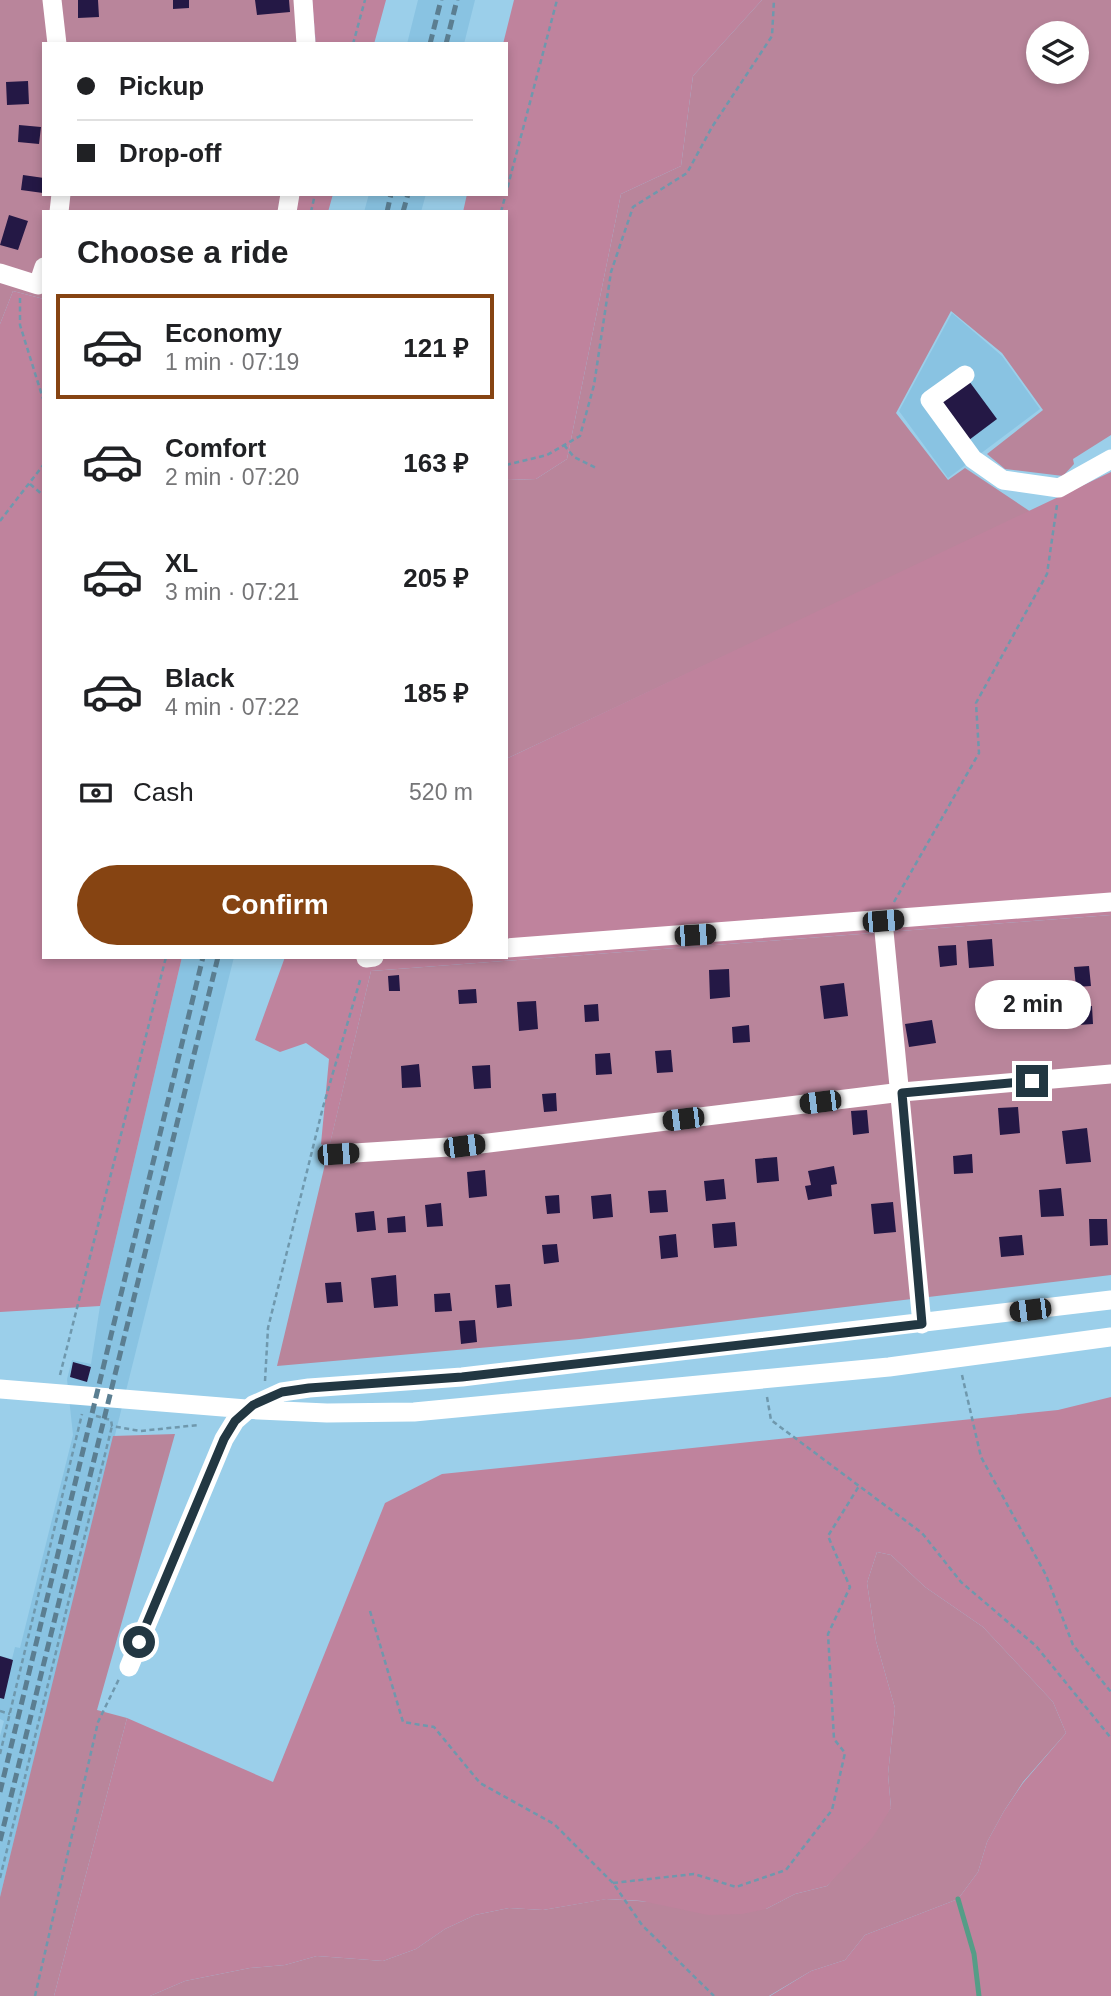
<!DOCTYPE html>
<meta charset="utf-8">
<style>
:root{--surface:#fff;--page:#f2f2f2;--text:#202124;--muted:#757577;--line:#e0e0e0;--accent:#864412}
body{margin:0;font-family:Helvetica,sans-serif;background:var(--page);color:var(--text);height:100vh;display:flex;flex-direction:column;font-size:26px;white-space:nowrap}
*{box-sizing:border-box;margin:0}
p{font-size:23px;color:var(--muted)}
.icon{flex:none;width:38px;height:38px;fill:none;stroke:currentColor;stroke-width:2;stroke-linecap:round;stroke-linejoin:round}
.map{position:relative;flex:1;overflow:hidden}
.details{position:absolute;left:42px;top:210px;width:466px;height:749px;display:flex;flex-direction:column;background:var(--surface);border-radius:0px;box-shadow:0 4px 10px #0003}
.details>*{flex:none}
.top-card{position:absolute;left:42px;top:42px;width:466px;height:154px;border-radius:0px;box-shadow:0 4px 10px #0003;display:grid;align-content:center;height:154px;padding:0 35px;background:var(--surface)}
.tools{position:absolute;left:1026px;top:21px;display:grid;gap:14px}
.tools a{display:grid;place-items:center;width:63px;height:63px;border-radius:50%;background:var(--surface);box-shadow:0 4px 10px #0003;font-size:35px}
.end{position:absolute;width:32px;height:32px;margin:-16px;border:9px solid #223742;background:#fff;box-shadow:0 0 0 4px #fff}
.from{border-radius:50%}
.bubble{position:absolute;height:49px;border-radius:24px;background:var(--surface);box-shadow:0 4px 10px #0003;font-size:23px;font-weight:700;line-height:49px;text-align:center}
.car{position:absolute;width:21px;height:42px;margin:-21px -10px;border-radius:9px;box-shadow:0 0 5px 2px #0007;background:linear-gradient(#222 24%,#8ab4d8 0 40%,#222 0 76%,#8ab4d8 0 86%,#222 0)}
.top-card b{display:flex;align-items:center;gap:24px;height:66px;font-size:26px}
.top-card b+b{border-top:2px solid var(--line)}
.top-card i{width:18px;height:18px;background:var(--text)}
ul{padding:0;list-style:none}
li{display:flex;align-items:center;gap:21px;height:105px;margin:0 14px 10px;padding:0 21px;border:4px solid transparent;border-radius:0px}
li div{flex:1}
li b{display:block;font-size:26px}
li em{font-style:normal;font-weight:700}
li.selected{border-color:var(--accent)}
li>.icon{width:63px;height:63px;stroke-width:1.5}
h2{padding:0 35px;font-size:32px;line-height:84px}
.pay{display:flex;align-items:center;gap:18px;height:77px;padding:0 35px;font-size:26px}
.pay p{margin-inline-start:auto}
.primary-button{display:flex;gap:14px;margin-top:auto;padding:14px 35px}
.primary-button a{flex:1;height:80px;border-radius:42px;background:var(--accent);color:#fff;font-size:28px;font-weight:700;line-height:80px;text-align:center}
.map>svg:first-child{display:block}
.built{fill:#89c3e2}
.green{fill:#b9859b;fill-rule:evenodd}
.forest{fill:#bf839d}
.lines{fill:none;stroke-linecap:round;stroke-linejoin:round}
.stream{stroke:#559d87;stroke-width:5}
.building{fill:#241845}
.path{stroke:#6f98ad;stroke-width:2.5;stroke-dasharray:5 3.5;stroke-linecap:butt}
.minor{stroke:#fff;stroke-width:19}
.rail{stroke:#5b7e91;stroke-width:5;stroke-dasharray:10 5;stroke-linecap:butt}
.route{stroke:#223742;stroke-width:9}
</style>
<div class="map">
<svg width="1111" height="1996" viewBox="0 0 1111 1996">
<rect width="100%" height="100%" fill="#9bcfea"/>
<path class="built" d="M 418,0 L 475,0 L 464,44 L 407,44 Z
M 369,194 L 426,194 L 421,212 L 364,212 Z
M 952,313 L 1002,356 L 1040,409 L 948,478 L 899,411 Z
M 182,957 L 234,957 L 0,1897 L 0,1736 L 4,1721 L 0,1719 L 0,1656 L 12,1659 L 15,1647 L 20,1648 L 73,1435 L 67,1379 L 72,1360 L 91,1364 L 100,1306 Z"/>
<path class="green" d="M 0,0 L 312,0 L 316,44 L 44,44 L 44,194 L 299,194 L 296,212 L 44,212 L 44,299 L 13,291 L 0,324 Z
M 762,0 L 1111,0 L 1111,435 L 1073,459 L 1074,464 L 1063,476 L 1005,469 L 987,454 L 1043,410 L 1002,353 L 951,311 L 896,413 L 948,480 L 965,468 L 1031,512 L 506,759 L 506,480 L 536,479 L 567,459 L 621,194 L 681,166 L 693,76 ZM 1038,33 L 1076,33 L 1076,72 L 1038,72 Z
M 1111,915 L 1111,1275 L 580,1339 L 277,1366 L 371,971 Z
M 175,1434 L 97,1710 L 127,1718 L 54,1996 L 0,1996 L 0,1897 L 113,1436 Z
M 877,1552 L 891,1555 L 925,1587 L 983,1627 L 1053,1702 L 1066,1733 L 1023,1782 L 1004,1811 L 987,1842 L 978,1872 L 958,1899 L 865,1935 L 845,1960 L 811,1971 L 769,1996 L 150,1996 L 185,1981 L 250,1968 L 285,1965 L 317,1956 L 383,1961 L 416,1949 L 445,1929 L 475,1915 L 509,1908 L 543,1910 L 606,1899 L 766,1909 L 795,1894 L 827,1886 L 891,1808 L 888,1774 L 895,1708 L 876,1641 L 867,1583 Z"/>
<path class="forest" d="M 312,0 L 386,0 L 374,44 L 316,44 Z
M 514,0 L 762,0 L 693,76 L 681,166 L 621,194 L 567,459 L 536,479 L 506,480 L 506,212 L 463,212 L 467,194 L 506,194 L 506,44 L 503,44 Z
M 299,194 L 333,194 L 328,212 L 296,212 Z
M 13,291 L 44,299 L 44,957 L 182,957 L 100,1306 L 0,1312 L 0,324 Z
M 1111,472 L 1111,915 L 371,971 L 329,1148 L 321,1144 L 329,1059 L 306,1043 L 280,1052 L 255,1040 L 285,957 L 506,957 L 506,759 Z
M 1111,1397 L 1111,1996 L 770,1996 L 811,1971 L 845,1960 L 865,1935 L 958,1899 L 978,1872 L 987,1842 L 1004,1811 L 1023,1783 L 1066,1733 L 1053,1702 L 983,1627 L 925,1587 L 891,1555 L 877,1552 L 867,1583 L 876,1641 L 895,1708 L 888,1774 L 891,1808 L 873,1837 L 827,1886 L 795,1894 L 766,1909 L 742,1914 L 708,1915 L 642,1901 L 607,1899 L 543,1910 L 509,1908 L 475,1915 L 445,1929 L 416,1949 L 383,1961 L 317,1956 L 285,1965 L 250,1968 L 185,1981 L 150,1996 L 54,1996 L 127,1718 L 273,1782 L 385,1503 L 442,1474 L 1058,1410 Z"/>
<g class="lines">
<path class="stream" d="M 958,1899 L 974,1954 L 979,1996"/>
</g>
<path class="building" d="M 78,0 L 98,0 L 99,17 L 78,18 Z
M 173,0 L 189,0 L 189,8 L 173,9 Z
M 255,0 L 289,0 L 290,12 L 257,15 Z
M 28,81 L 29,104 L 7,105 L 6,82 Z
M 19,125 L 41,127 L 39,144 L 18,142 Z
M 23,175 L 44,178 L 43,193 L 21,190 Z
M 9,215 L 28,221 L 18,250 L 0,245 Z
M 969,381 L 997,419 L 969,440 L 941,402 Z
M 992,939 L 994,966 L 969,968 L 967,941 Z
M 956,945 L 957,965 L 940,967 L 938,946 Z
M 1089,966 L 1091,986 L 1076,987 L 1074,967 Z
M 729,969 L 730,997 L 710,999 L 709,970 Z
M 399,975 L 400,991 L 389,991 L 388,976 Z
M 844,983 L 848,1016 L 824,1019 L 820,986 Z
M 476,989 L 477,1003 L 459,1004 L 458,990 Z
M 536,1001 L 538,1029 L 519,1031 L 517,1002 Z
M 598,1004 L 599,1021 L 585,1022 L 584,1005 Z
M 1092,1006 L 1093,1024 L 1078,1025 L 1077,1007 Z
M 1020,1010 L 1022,1028 L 1002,1029 L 1000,1011 Z
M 932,1020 L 936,1043 L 909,1047 L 905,1024 Z
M 749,1025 L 750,1042 L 733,1043 L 732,1027 Z
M 671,1050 L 673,1072 L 657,1073 L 655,1051 Z
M 610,1053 L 612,1074 L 596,1075 L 595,1054 Z
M 419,1064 L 421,1087 L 402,1088 L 401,1066 Z
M 490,1065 L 491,1088 L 474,1089 L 472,1066 Z
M 556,1093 L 557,1111 L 544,1112 L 542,1094 Z
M 1018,1107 L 1020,1133 L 1000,1135 L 998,1108 Z
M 867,1110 L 869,1133 L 853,1135 L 851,1111 Z
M 1087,1128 L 1091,1162 L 1066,1164 L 1062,1131 Z
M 972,1154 L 973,1173 L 954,1174 L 953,1156 Z
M 777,1157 L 779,1181 L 757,1183 L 755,1159 Z
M 834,1166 L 837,1184 L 831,1185 L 832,1196 L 808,1200 L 805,1186 L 811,1185 L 808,1171 Z
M 485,1170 L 487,1196 L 469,1198 L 467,1172 Z
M 724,1179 L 726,1199 L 706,1201 L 704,1181 Z
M 1061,1188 L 1064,1216 L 1041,1217 L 1039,1190 Z
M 666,1190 L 668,1212 L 650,1213 L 648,1191 Z
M 611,1194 L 613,1217 L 593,1219 L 591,1196 Z
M 559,1195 L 560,1213 L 547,1214 L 545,1196 Z
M 893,1202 L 896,1232 L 874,1234 L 871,1204 Z
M 441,1203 L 443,1226 L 427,1227 L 425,1205 Z
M 374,1211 L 376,1230 L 357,1232 L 355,1213 Z
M 405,1216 L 406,1232 L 388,1233 L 387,1218 Z
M 1089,1219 L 1107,1219 L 1108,1245 L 1090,1246 Z
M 735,1222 L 737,1246 L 714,1248 L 712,1224 Z
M 676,1234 L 678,1257 L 661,1259 L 659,1236 Z
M 1022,1235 L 1024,1255 L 1001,1257 L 999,1237 Z
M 557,1244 L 559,1262 L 544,1264 L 542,1245 Z
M 396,1275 L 398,1306 L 374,1308 L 371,1278 Z
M 341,1282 L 343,1302 L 327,1303 L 325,1283 Z
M 510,1284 L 512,1306 L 497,1308 L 495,1285 Z
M 450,1293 L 452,1311 L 435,1312 L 434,1294 Z
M 475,1320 L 477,1342 L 461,1344 L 459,1321 Z
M 73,1362 L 91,1367 L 87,1382 L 70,1377 Z
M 0,1656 L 13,1660 L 4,1699 L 0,1698 Z"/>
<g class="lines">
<path class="path" d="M 353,44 L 365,0
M 311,212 L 315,194
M 501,212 L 557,0
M 20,298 L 20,325 L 44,402
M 564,445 L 574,457 L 596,468
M 506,465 L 547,455 L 580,436 L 594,385 L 611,272 L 633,207 L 687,173 L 712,127 L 772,36 L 774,0
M 30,484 L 44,496
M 0,521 L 44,464
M 894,902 L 979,753 L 976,703 L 1047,574 L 1057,505
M 60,1375 L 166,957
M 962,1375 L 981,1457 L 1046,1575 L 1073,1645 L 1111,1692
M 265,1381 L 268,1328 L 323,1107 L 361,977
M 767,1397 L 771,1420 L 922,1533 L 961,1582 L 1036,1646 L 1111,1738
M 96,1416 L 111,1420 L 112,1426 L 140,1431 L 199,1425
M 370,1611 L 403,1722 L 434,1727 L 480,1783 L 554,1824 L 613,1883 L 642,1925 L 714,1996
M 0,1711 L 10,1714
M 0,1754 L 82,1414
M 0,1878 L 112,1426
M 613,1883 L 694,1874 L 736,1887 L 786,1870 L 832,1810 L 845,1753 L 834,1739 L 828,1634 L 850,1587 L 828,1536 L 859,1486
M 35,1996 L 98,1722 L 119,1679"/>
<path class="minor" d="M 52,0 L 57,44
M 303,0 L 306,44
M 59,212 L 61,194
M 287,212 L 290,194
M 0,273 L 38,285 L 44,267
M 965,375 L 930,400 L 973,459 L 1003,480 L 1059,488 L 1111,459
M 883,921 L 922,1324
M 506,948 L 1111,902
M 366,958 L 374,957
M 339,1154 L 464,1146 L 902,1092 L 1111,1074
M 0,1389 L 259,1410 L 327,1413 L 414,1412 L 889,1367 L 1111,1337
M 129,1667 L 224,1439 L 235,1421 L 253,1405 L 282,1392 L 309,1388 L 462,1377 L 1111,1300"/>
<path class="rail" d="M 430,44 L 441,0
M 446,44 L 457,0
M 387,212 L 391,194
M 403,212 L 408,194
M 0,1792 L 203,957
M 0,1841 L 218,957"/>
</g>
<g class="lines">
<path class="route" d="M 139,1642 L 224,1439 L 235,1421 L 253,1405 L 282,1392 L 309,1388 L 462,1377 L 922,1324 L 902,1093 L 1032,1081"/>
</g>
</svg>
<div class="tools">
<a><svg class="icon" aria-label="layers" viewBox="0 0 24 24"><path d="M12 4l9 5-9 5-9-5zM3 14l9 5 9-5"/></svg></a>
</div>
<i class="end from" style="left:139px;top:1642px"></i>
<i class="end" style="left:1032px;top:1081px"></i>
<div class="bubble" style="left:975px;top:980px;width:116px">2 min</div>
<i class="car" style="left:883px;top:921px;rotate:85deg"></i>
<i class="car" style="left:695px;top:935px;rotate:86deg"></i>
<i class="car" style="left:820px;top:1102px;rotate:263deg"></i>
<i class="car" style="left:683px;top:1119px;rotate:263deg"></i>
<i class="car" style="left:464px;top:1146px;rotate:83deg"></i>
<i class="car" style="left:338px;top:1154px;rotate:86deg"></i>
<i class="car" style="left:1030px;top:1310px;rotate:263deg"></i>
<div class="top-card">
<b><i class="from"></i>Pickup</b>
<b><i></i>Drop-off</b>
</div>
<section class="details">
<h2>Choose a ride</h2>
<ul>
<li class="selected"><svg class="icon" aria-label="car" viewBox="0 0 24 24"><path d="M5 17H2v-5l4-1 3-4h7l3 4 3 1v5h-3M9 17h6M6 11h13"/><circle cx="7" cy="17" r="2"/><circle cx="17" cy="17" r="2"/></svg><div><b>Economy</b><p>1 min · 07:19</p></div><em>121 ₽</em></li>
<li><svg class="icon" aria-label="car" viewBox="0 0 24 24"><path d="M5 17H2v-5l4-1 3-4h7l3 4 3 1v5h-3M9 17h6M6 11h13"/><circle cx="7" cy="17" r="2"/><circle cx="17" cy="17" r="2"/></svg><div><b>Comfort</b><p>2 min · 07:20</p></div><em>163 ₽</em></li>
<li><svg class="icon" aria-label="car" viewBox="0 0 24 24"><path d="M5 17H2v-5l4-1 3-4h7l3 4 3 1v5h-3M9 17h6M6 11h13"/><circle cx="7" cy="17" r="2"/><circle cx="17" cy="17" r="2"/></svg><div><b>XL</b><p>3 min · 07:21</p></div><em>205 ₽</em></li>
<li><svg class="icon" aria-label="car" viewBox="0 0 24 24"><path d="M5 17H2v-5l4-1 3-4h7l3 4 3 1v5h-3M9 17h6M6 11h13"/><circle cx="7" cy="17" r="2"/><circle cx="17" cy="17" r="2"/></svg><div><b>Black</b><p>4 min · 07:22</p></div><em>185 ₽</em></li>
</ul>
<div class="pay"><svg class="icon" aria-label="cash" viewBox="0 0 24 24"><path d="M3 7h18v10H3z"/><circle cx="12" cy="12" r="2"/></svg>Cash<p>520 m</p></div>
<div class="primary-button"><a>Confirm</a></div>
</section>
</div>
